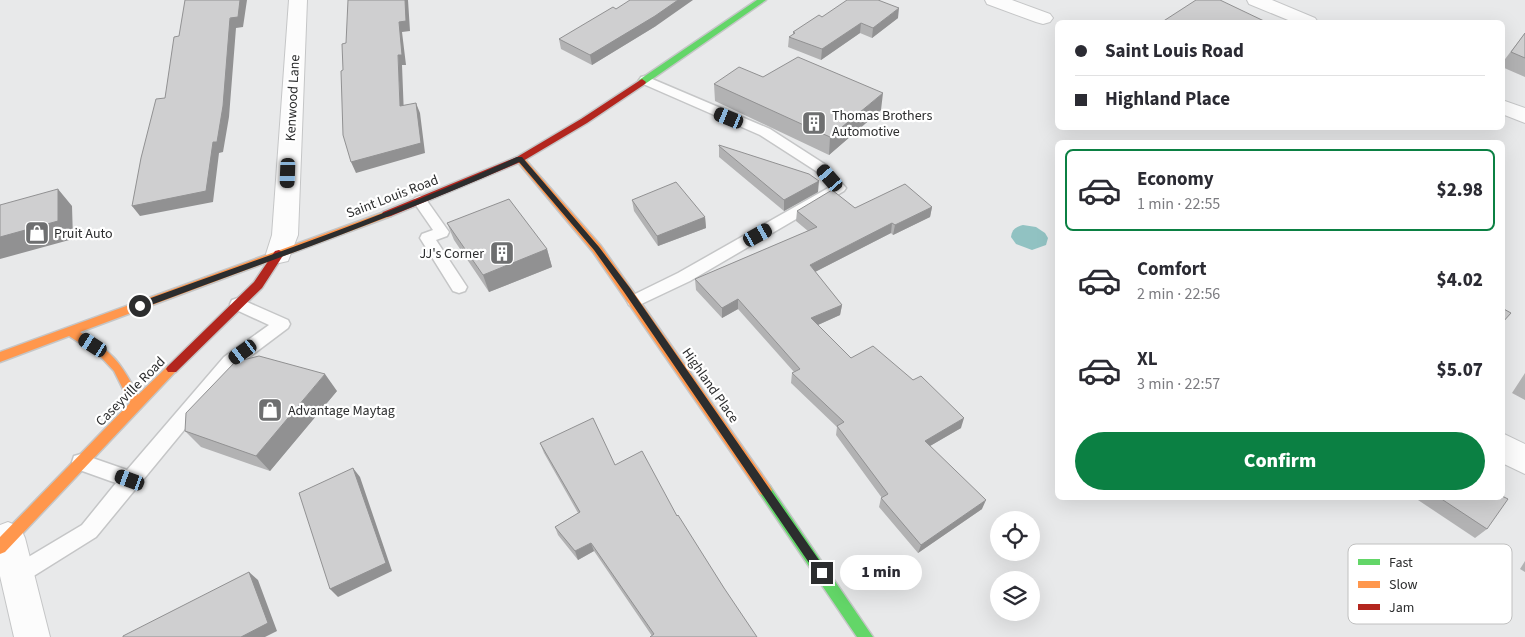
<!DOCTYPE html>
<meta charset="utf-8">
<style>
:root{--surface:#fff;--page:#f2f2f3;--text:#2b2b33;--muted:#7c7c81;--line:#e1e1e2;--accent:#0b8043}
body{margin:0;font-family:"Source Sans 3",sans-serif;background:var(--page);color:var(--text);height:100vh;display:flex;flex-direction:column;font-size:19px;white-space:nowrap}
*{box-sizing:border-box;margin:0}
p{font-size:16px;color:var(--muted)}
.icon{flex:none;width:28px;height:28px;fill:none;stroke:currentColor;stroke-width:2;stroke-linecap:round;stroke-linejoin:round}
.map{position:relative;flex:1;overflow:hidden}
.side{position:absolute;left:1055px;top:140px;width:450px;height:360px;display:flex;flex-direction:column;background:var(--surface);border-radius:8px;box-shadow:0 5px 20px #0002}
.side>*{flex:none}
.banner{position:absolute;left:1055px;top:20px;width:450px;height:110px;border-radius:8px;box-shadow:0 5px 20px #0002;display:grid;align-content:center;height:110px;padding:0 20px;background:var(--surface)}
.controls{position:absolute;left:990px;top:511px;display:grid;gap:10px}
.controls a{display:grid;place-items:center;width:50px;height:50px;border-radius:50%;background:var(--surface);box-shadow:0 5px 20px #0002;font-size:25px}
.end{position:absolute;width:22px;height:22px;margin:-11px;border:6px solid #2c2d2e;background:#fff;box-shadow:0 0 0 2px #fff}
.from{border-radius:50%}
.bubble{position:absolute;height:35px;border-radius:18px;background:var(--surface);box-shadow:0 5px 20px #0002;font-size:16px;font-weight:800;line-height:35px;text-align:center}
.car{position:absolute;width:15px;height:30px;margin:-15px -8px;border-radius:6px;box-shadow:0 0 4px 1px #0007;background:linear-gradient(#222 24%,#8ab4d8 0 40%,#222 0 76%,#8ab4d8 0 86%,#222 0)}
.banner b{display:flex;align-items:center;gap:18px;height:48px;font-size:19px}
.banner b+b{border-top:1px solid var(--line)}
.banner i{width:12px;height:12px;background:var(--text)}
ul{padding:9px 0 0;list-style:none}
li{display:flex;align-items:center;gap:15px;height:82px;margin:0 10px 8px;padding:0 10px;border:2px solid transparent;border-radius:8px}
li div{flex:1}
li b{display:block;font-size:19px}
li em{font-style:normal;font-weight:800}
li.selected{border-color:var(--accent)}
li>.icon{width:45px;height:45px;stroke-width:1.5}
.action{display:flex;gap:10px;margin-top:auto;padding:10px 20px}
.action a{flex:1;height:58px;border-radius:30px;background:var(--accent);color:#fff;font-size:20px;font-weight:800;line-height:58px;text-align:center}
.map>svg:first-child{display:block}
.water{fill:#91c2c2}
.lines{fill:none;stroke-linecap:round;stroke-linejoin:round}
.lane-casing{stroke:#c5c6c7;stroke-width:3}
.street-casing{stroke:#c5c6c7;stroke-width:2}
.fast-casing{stroke:#c5c6c7;stroke-width:3}
.slow-casing{stroke:#c5c6c7;stroke-width:3}
.jam-casing{stroke:#c5c6c7;stroke-width:3}
.lane{fill:#fcfcfc;fill-rule:evenodd}
.street{fill:#fcfcfc;fill-rule:evenodd}
.fast{fill:#63d668;fill-rule:evenodd}
.slow{fill:#ff974d;fill-rule:evenodd}
.jam{fill:#b3261e;fill-rule:evenodd}
.wall{fill:#b2b2b3}
.shaded-wall{fill:#919192}
.building{fill:#cfcfd0;stroke:#919192}
.route{fill:#2c2d2e}
.labels{text-anchor:middle;stroke-width:4.5;stroke-linejoin:round;paint-order:stroke}
.street-label{font-size:14px;fill:#2c2d2e;stroke:#fff}
.poi-label{font-size:14px;fill:#2c2d2e;stroke:#fff;text-anchor:start}
.key{fill:#fff;stroke:#c0c0c0;stroke-width:1}
.key-label{font-size:14px;fill:#2c2d2e}
</style>
<div class="map">
<svg width="1525" height="637" viewBox="0 0 1525 637">
<rect width="100%" height="100%" fill="#e8e9ea"/>
<path class="water" d="M 1023,225 L 1036,227 L 1045,233 L 1048,238 L 1046,245 L 1032,250 L 1016,244 L 1011,237 C 1012,229 1016,227 1023,225 Z"/>
<g class="lines">
<defs>
<path id="lane" d="M 645,76 L 770,129 L 826,165 L 846,188 L 844,191 L 690,281 L 635,307 L 629,305 L 627,301 L 629,297 L 678,273 L 830,187 L 816,171 L 760,135 L 641,83 L 639,80 L 641,77 Z
M 420,196 L 425,198 L 449,232 L 447,236 L 436,240 L 467,287 L 465,291 L 459,293 L 453,291 L 420,238 L 422,234 L 433,230 L 413,201 L 415,198 Z
M 238,298 L 288,320 L 290,324 L 288,328 L 236,367 L 96,537 L 24,582 L 17,585 L 10,582 L 7,575 L 10,568 L 82,525 L 116,483 L 74,468 L 72,462 L 74,456 L 81,454 L 127,470 L 224,357 L 269,325 L 232,308 L 230,304 L 232,300 Z"/>
<path id="street" d="M 289,0 L 307,0 L 298,235 L 288,261 L 279,263 L 270,261 L 266,254 L 272,235 Z
M 985,0 L 1012,0 L 1050,14 L 1053,18 L 1050,22 L 1043,24 L 1036,22 L 987,4 Z
M 1247,0 L 1272,0 L 1315,18 L 1318,22 L 1293,22 L 1249,4 Z
M 1502,100 L 1525,108 L 1525,123 L 1502,114 Z
M 1502,433 L 1525,444 L 1525,474 L 1502,463 Z
M 8,522 L 20,527 L 25,538 L 50,637 L 14,637 L 0,576 L 0,525 Z"/>
<path id="fast" d="M 757,0 L 766,0 L 645,84 L 639,84 L 639,80 Z
M 765,484 L 770,486 L 873,637 L 857,637 L 760,494 L 758,490 L 760,486 Z"/>
<path id="slow" d="M 520,156 L 523,157 L 601,246 L 770,486 L 772,490 L 770,494 L 765,496 L 760,494 L 593,252 L 517,161 L 515,159 Z
M 387,211 L 391,212 L 392,214 L 391,216 L 80,332 C 114,354 119,360 138,395 L 168,366 L 176,366 L 178,369 L 5,552 L 0,554 L 0,537 L 130,403 L 114,371 L 100,356 L 69,336 L 0,362 L 0,352 Z"/>
<path id="jam" d="M 642,79 L 646,82 L 645,84 L 587,123 L 523,161 L 391,216 L 387,217 L 382,214 L 383,212 L 517,157 L 581,119 Z
M 279,250 L 284,254 L 262,288 L 176,372 L 168,372 L 166,369 L 168,366 L 254,282 L 275,251 Z"/>
</defs>
<use href="#lane" class="lane-casing"/>
<use href="#street" class="street-casing"/>
<use href="#fast" class="fast-casing"/>
<use href="#slow" class="slow-casing"/>
<use href="#jam" class="jam-casing"/>
<use href="#lane" class="lane"/>
<use href="#street" class="street"/>
<use href="#fast" class="fast"/>
<use href="#slow" class="slow"/>
<use href="#jam" class="jam"/>
</g>
<path class="wall" d="M 822,17 L 898,18 L 872,38 L 860,33 L 821,60 L 788,47 L 789,37 L 793,35 L 793,32 Z
M 656,26 L 592,65 L 561,49 L 559,39 Z
M 1525,33 L 1525,77 L 1502,67 L 1502,63 Z
M 763,77 L 881,110 L 829,155 L 715,101 L 714,84 Z
M 719,146 L 818,192 L 784,211 L 719,157 Z
M 632,200 L 705,217 L 706,228 L 658,246 L 634,211 Z
M 932,207 L 930,217 L 893,235 L 891,233 L 815,272 L 842,305 L 840,315 L 818,325 L 851,358 L 961,428 L 930,446 L 982,509 L 918,553 L 879,507 L 881,498 L 882,498 L 836,435 L 837,427 L 791,383 L 792,373 L 794,372 L 738,309 L 722,318 L 696,290 L 695,279 L 808,231 L 796,221 L 797,211 L 855,208 Z
M 447,223 L 547,249 L 552,267 L 489,292 L 454,240 Z
M 1525,373 L 1525,400 L 1512,393 Z
M 337,391 L 270,471 L 201,447 L 185,431 Z
M 540,443 L 615,465 L 677,516 L 724,588 L 652,636 L 594,551 L 578,560 L 558,535 L 555,527 L 578,513 L 544,453 Z
M 1415,498 L 1502,498 L 1487,529 L 1475,538 Z
M 1525,561 L 1525,572 L 1520,569 Z"/>
<path class="shaded-wall" d="M 240,0 L 247,0 L 243,27 L 236,28 L 229,117 L 223,152 L 219,153 L 213,202 L 140,216 L 132,206 Z
M 405,0 L 408,0 L 410,31 L 402,32 L 406,65 L 402,65 L 404,116 L 400,106 L 398,55 L 399,22 Z
M 678,0 L 693,0 L 656,26 L 592,65 L 590,55 Z
M 899,8 L 898,18 L 872,38 L 873,28 Z
M 861,23 L 860,33 L 821,60 L 822,49 Z
M 883,93 L 881,110 L 829,155 L 830,137 Z
M 416,103 L 420,113 L 425,153 L 356,173 L 351,162 Z
M 819,181 L 818,192 L 784,211 L 784,200 Z
M 58,189 L 72,206 L 73,239 L 0,259 L 0,237 Z
M 932,207 L 930,217 L 893,235 L 895,225 Z
M 705,217 L 706,228 L 658,246 L 657,236 Z
M 892,223 L 891,233 L 809,275 L 810,265 Z
M 547,249 L 552,267 L 489,292 L 483,275 Z
M 738,299 L 738,309 L 722,318 L 722,308 Z
M 842,305 L 840,315 L 811,328 L 811,318 Z
M 325,374 L 337,391 L 270,471 L 256,456 Z
M 964,418 L 961,428 L 923,450 L 925,441 Z
M 353,468 L 360,477 L 392,571 L 338,597 L 330,589 Z
M 986,500 L 982,509 L 918,553 L 921,545 Z
M 591,543 L 594,551 L 578,560 L 575,551 Z
M 249,572 L 258,580 L 277,631 L 265,637 L 241,637 Z"/>
<path class="building" d="M 185,0 L 240,0 L 238,17 L 230,18 L 223,106 L 217,142 L 213,142 L 206,191 L 132,206 L 141,158 L 156,99 L 165,98 L 174,37 L 179,36 Z
M 348,0 L 405,0 L 406,21 L 399,22 L 402,55 L 398,55 L 400,106 L 416,103 L 421,143 L 351,162 L 343,135 L 341,71 L 343,70 L 342,44 L 346,43 Z
M 630,0 L 678,0 L 655,16 L 590,55 L 559,39 L 613,7 L 616,9 Z
M 847,0 L 878,0 L 899,8 L 873,28 L 861,23 L 822,49 L 789,37 L 795,33 L 793,32 L 819,15 L 822,17 Z
M 1196,0 L 1220,0 L 1264,21 L 1262,22 L 1162,22 Z
M 1525,33 L 1525,58 L 1511,52 Z
M 798,57 L 883,93 L 830,137 L 714,84 L 739,67 L 763,77 Z
M 719,145 L 809,174 L 819,181 L 784,200 L 719,146 Z
M 676,182 L 705,217 L 657,236 L 632,200 Z
M 905,184 L 932,207 L 895,225 L 892,223 L 810,265 L 842,305 L 811,318 L 851,358 L 873,346 L 913,380 L 921,376 L 964,418 L 925,441 L 986,500 L 921,545 L 881,498 L 888,494 L 837,426 L 844,422 L 792,373 L 800,369 L 738,299 L 722,308 L 695,279 L 817,227 L 797,211 L 832,190 L 855,208 Z
M 58,189 L 58,221 L 0,237 L 0,205 Z
M 509,199 L 547,249 L 483,275 L 447,223 Z
M 1502,308 L 1511,313 L 1502,323 Z
M 259,356 L 325,374 L 256,456 L 185,431 L 186,413 L 235,362 Z
M 593,418 L 615,465 L 642,451 L 677,516 L 678,515 L 724,588 L 757,637 L 650,637 L 654,634 L 591,543 L 575,551 L 555,527 L 580,512 L 540,443 Z
M 353,468 L 386,563 L 330,589 L 299,493 Z
M 1502,496 L 1508,499 L 1487,529 L 1440,498 L 1502,498 Z
M 249,572 L 268,623 L 241,637 L 123,637 L 123,636 Z"/>
<path class="route" d="M 517,157 L 522,157 L 599,247 L 630,288 L 826,570 L 826,576 L 818,576 L 624,292 L 594,250 L 519,162 C 396,217 269,261 143,308 L 140,309 L 136,306 L 137,303 C 265,257 393,213 517,157 Z"/>
<defs>
<symbol id="building-square" viewBox="-11 -11 22 22"><rect x="-9" y="-9" width="18" height="18" rx="4" fill="#6e6f70" stroke="#fff"/><path d="M-4-6H4V6H1V3H-1V6H-4ZM-2.5-4.3h1.7v1.8h-1.7ZM.8-4.3h1.7v1.8H.8ZM-2.5-1h1.7V.8h-1.7ZM.8-1h1.7V.8H.8Z" fill="#fff"/></symbol>
<symbol id="shop-square" viewBox="-11 -11 22 22"><rect x="-9" y="-9" width="18" height="18" rx="4" fill="#6e6f70" stroke="#fff"/><path d="M-5-2.5h2.3a2.7 3.5 0 0 1 5.4 0H5L5.5 6h-11ZM-1.5-2.5h3a1.5 2.3 0 0 0-3 0Z" fill="#fff"/></symbol>
</defs>
<g fill-rule="evenodd">
<use href="#building-square" x="800" y="109" width="28" height="28"/>
<use href="#shop-square" x="23" y="219" width="28" height="28"/>
<use href="#building-square" x="488" y="239" width="28" height="28"/>
<use href="#shop-square" x="256" y="396" width="28" height="28"/>
</g>
<g class="labels">
<g class="street-label">
<text transform="translate(292 98) rotate(-87)" y="5">Kenwood Lane</text>
<text transform="translate(392 196) rotate(-21)" y="5">Saint Louis Road</text>
<text transform="translate(711 385) rotate(55)" y="5">Highland Place</text>
<text transform="translate(130 391) rotate(-45)" y="5">Caseyville Road</text>
</g>
<g class="poi-label">
<text x="832" y="120">Thomas Brothers<tspan x="832" dy="16">Automotive</tspan></text>
<text x="54" y="238">Pruit Auto</text>
<text x="484" y="258" text-anchor="end">JJ's Corner</text>
<text x="288" y="415">Advantage Maytag</text>
</g>
</g>
<rect x="1348" y="544" width="164" height="80" rx="8" class="key"/>
<rect x="1358" y="559" width="22" height="6" fill="#63d668"/>
<rect x="1358" y="581" width="22" height="7" fill="#ff974d"/>
<rect x="1358" y="604" width="22" height="6" fill="#b3261e"/>
<g class="key-label">
<text x="1389" y="567">Fast</text>
<text x="1389" y="589">Slow</text>
<text x="1389" y="612">Jam</text>
</g>
</svg>
<div class="controls">
<a><svg class="icon" aria-label="locate" viewBox="0 0 24 24"><circle cx="12" cy="12" r="6"/><path d="M12 2v4M12 18v4M2 12h4M18 12h4"/></svg></a>
<a><svg class="icon" aria-label="layers" viewBox="0 0 24 24"><path d="M12 4l9 5-9 5-9-5zM3 14l9 5 9-5"/></svg></a>
</div>
<i class="end from" style="left:140px;top:306px"></i>
<i class="end" style="left:822px;top:573px"></i>
<div class="bubble" style="left:840px;top:555px;width:82px">1 min</div>
<i class="car" style="left:729px;top:118px;rotate:292deg"></i>
<i class="car" style="left:288px;top:173px;rotate:182deg"></i>
<i class="car" style="left:830px;top:178px;rotate:319deg"></i>
<i class="car" style="left:758px;top:235px;rotate:61deg"></i>
<i class="car" style="left:93px;top:345px;rotate:303deg"></i>
<i class="car" style="left:243px;top:352px;rotate:234deg"></i>
<i class="car" style="left:130px;top:480px;rotate:290deg"></i>
<div class="banner">
<b><i class="from"></i>Saint Louis Road</b>
<b><i></i>Highland Place</b>
</div>
<section class="side">
<ul>
<li class="selected"><svg class="icon" aria-label="car" viewBox="0 0 24 24"><path d="M5 17H2v-5l4-1 3-4h7l3 4 3 1v5h-3M9 17h6M6 11h13"/><circle cx="7" cy="17" r="2"/><circle cx="17" cy="17" r="2"/></svg><div><b>Economy</b><p>1 min · 22:55</p></div><em>$2.98</em></li>
<li><svg class="icon" aria-label="car" viewBox="0 0 24 24"><path d="M5 17H2v-5l4-1 3-4h7l3 4 3 1v5h-3M9 17h6M6 11h13"/><circle cx="7" cy="17" r="2"/><circle cx="17" cy="17" r="2"/></svg><div><b>Comfort</b><p>2 min · 22:56</p></div><em>$4.02</em></li>
<li><svg class="icon" aria-label="car" viewBox="0 0 24 24"><path d="M5 17H2v-5l4-1 3-4h7l3 4 3 1v5h-3M9 17h6M6 11h13"/><circle cx="7" cy="17" r="2"/><circle cx="17" cy="17" r="2"/></svg><div><b>XL</b><p>3 min · 22:57</p></div><em>$5.07</em></li>
</ul>
<div class="action"><a>Confirm</a></div>
</section>
</div>
